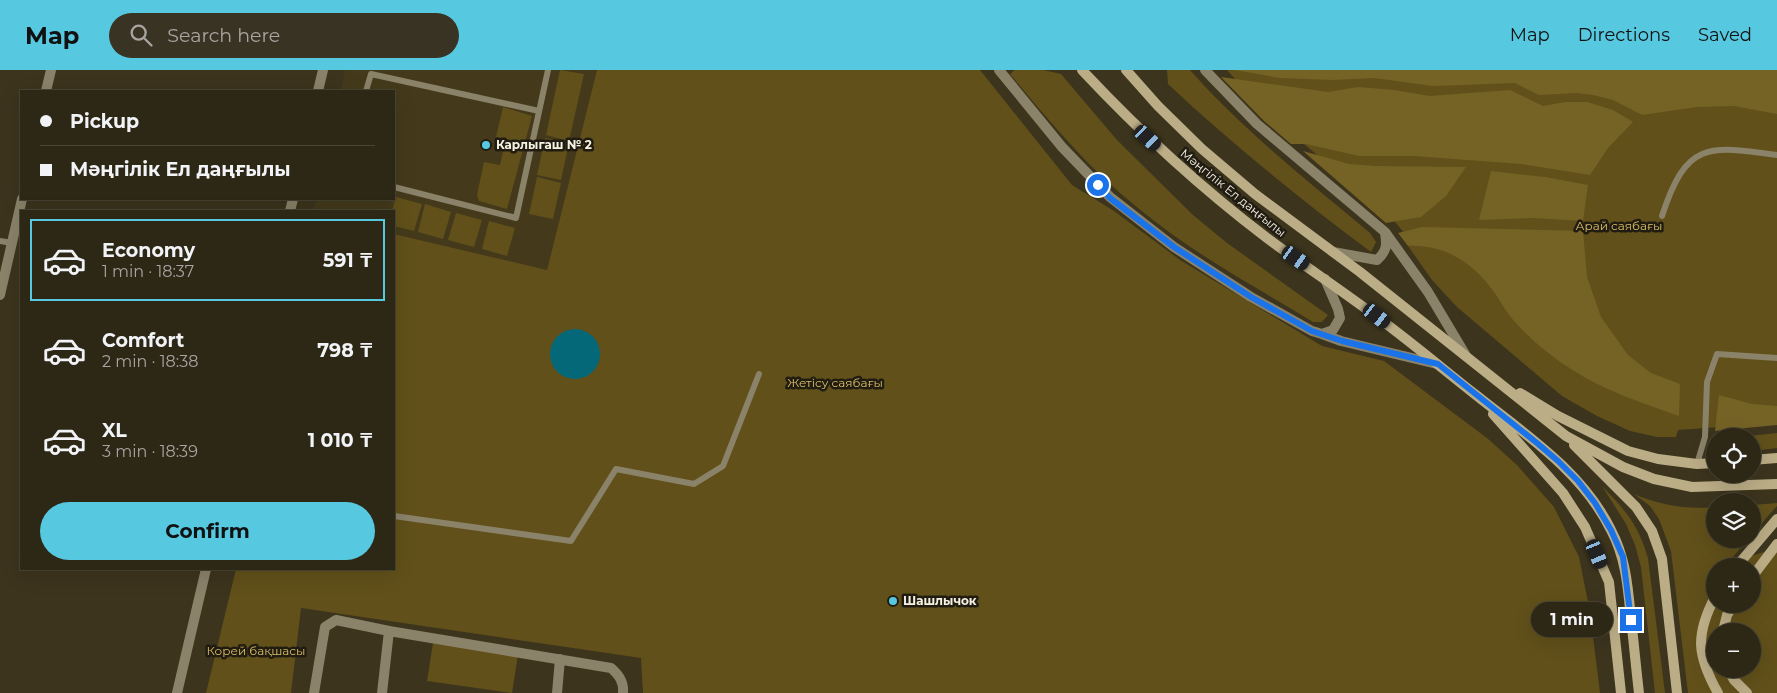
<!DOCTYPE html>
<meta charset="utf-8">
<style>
:root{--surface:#2d2716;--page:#393323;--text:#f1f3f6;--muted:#a7a5a1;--line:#484435;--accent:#56c9e1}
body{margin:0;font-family:Montserrat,sans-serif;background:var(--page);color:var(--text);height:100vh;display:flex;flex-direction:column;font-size:19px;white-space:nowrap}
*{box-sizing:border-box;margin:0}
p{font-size:16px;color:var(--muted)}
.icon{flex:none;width:28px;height:28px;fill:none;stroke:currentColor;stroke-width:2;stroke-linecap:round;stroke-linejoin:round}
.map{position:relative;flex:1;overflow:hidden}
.sheet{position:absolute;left:20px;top:140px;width:375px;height:360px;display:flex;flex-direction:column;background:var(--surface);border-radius:0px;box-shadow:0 5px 20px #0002,0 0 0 1px var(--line)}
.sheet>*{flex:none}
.top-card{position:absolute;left:20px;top:20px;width:375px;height:110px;border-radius:0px;box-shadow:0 5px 20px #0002,0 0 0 1px var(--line);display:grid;align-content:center;height:110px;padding:0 20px;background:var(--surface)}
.buttons{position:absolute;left:1706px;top:358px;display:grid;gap:10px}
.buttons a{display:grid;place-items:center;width:55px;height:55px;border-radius:50%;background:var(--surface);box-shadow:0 5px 20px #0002,0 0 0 1px var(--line);font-size:25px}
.end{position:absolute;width:22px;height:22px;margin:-11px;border:6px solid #1a73e8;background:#fff;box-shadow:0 0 0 2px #fff}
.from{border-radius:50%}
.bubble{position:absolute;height:35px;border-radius:18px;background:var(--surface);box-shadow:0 5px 20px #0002,0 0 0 1px var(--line);font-size:16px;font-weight:700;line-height:35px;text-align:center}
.car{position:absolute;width:15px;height:30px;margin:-15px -8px;border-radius:6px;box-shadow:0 0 4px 1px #0007;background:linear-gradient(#222 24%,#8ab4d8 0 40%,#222 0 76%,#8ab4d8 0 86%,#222 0)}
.top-card b{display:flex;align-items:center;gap:18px;height:48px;font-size:19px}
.top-card b+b{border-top:1px solid var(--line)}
.top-card i{width:12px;height:12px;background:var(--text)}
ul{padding:9px 0 0;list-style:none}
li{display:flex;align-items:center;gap:15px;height:82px;margin:0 10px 8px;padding:0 10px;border:2px solid transparent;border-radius:0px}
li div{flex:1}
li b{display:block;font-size:19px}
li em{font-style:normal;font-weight:700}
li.active{border-color:var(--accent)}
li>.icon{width:45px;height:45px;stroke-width:1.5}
.cta{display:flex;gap:10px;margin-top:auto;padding:10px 20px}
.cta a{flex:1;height:58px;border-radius:30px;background:var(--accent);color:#111;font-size:20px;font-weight:700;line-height:58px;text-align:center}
header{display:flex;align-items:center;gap:30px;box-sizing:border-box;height:70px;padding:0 25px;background:var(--accent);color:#111}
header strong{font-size:24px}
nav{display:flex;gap:28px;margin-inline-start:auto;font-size:18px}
.search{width:350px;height:45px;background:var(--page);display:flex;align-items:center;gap:12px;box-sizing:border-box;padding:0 18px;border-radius:28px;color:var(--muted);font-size:19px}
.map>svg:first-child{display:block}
.built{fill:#443a1b}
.green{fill:#61501a;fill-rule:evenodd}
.forest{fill:#756225}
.water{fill:#056878}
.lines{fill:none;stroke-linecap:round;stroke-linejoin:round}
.service{stroke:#8a8269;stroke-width:6}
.minor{stroke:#8a8269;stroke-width:10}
.secondary{stroke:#bbad86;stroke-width:10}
.route{stroke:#1a73e8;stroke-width:6}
.poi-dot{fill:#56c9e1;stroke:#201c12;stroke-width:2}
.labels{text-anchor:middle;stroke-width:5;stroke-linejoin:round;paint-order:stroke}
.poi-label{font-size:12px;font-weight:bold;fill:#f6f2e3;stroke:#201c12;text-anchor:start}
.street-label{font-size:12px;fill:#f6f2e3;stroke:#201c12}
.park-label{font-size:12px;fill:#dbbe66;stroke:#201c12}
</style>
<header>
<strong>Map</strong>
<div class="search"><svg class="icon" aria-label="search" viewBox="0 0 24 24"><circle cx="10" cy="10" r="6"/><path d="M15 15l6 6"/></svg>Search here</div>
<nav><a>Map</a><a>Directions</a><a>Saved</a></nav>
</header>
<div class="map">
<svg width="1777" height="623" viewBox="0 0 1777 623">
<rect width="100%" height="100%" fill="#3c341d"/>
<path class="built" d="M 345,0 L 597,0 L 547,200 L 394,164 L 394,141 L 313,141 L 316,129 L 394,129 L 394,21 L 341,21 Z"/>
<path class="green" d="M 560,0 L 584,4 L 569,71 L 546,65 Z
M 597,0 L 980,0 L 1072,115 L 1114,141 L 1180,190 L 1322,276 L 1384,291 L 1487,368 L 1517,395 L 1554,437 L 1579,487 L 1590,542 L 1600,623 L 643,623 L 641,588 L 301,538 L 291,623 L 206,623 L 236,499 L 394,499 L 394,164 L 547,200 Z
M 1015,0 L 1043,0 L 1061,4 L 1117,70 L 1193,145 L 1227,173 L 1328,245 L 1322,252 L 1313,252 C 1254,216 1192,183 1138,138 C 1089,99 1050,52 1010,4 Z
M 1167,0 L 1190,0 C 1244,61 1308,111 1370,163 L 1376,172 L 1371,182 C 1300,129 1232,74 1168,14 Z
M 1227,0 L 1777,0 L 1777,353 L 1678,360 L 1676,367 L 1657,367 L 1630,361 L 1597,346 L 1562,326 L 1457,237 L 1432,210 L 1408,176 L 1414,175 L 1391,147 L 1261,38 Z
M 503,37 L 532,46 L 507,139 L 479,131 L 477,125 L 484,92 L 500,95 L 506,70 L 496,67 Z
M 545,68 L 569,73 L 561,110 L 537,105 Z
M 537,107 L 561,113 L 553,149 L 529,144 Z
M 396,127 L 422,134 L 414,161 L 394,156 L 394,141 L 392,141 Z
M 425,134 L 451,142 L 443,169 L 418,162 Z
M 456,143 L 482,150 L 474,177 L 448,170 Z
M 489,151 L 515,158 L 507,186 L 482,179 Z
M 1777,363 L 1777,378 L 1753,381 L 1752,366 L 1749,366 Z
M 1602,416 C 1626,441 1638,454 1648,488 L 1665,623 L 1655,623 L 1641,497 L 1635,475 L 1626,454 Z
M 1634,424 C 1660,435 1687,440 1715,437 L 1715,469 L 1748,469 L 1728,493 L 1777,478 L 1777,623 L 1688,623 L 1671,481 L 1659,449 L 1650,436 ZM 1715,496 L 1752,496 L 1752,534 L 1715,534 ZM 1715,561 L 1752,561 L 1752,599 L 1715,599 Z
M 1777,433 L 1777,436 L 1753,463 L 1753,435 Z
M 433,573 L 518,585 L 512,623 L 427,611 Z"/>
<path class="forest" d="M 1235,0 L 1777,0 L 1777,44 L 1734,36 L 1697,37 L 1642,45 L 1613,30 L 1593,25 L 1577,23 L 1539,25 L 1515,13 L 1433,16 L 1374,8 L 1333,10 L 1280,8 Z
M 1221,7 L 1328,22 L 1358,17 L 1394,20 L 1430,26 L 1510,20 L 1543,36 L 1565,32 L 1587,32 L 1613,40 L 1633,52 L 1608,78 L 1590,105 L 1521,94 L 1414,86 L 1359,86 L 1306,74 L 1291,74 L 1264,51 Z
M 1303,81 L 1349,94 L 1375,96 L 1466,97 L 1446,126 L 1421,147 L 1386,153 Z
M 1491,101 L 1545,107 L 1588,115 L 1583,151 L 1533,148 L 1479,150 Z
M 1422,157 L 1583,161 L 1587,207 L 1601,247 L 1628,285 L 1651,303 L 1680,314 L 1679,346 C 1643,333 1604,321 1571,299 C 1552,287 1531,270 1516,253 C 1507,244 1501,232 1494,222 C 1474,193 1444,174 1408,176 L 1398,163 Z
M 1719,325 L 1752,334 L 1777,336 L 1777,355 L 1715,361 Z"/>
<path class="water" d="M550 284a25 25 0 1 1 50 0a25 25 0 1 1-50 0Z"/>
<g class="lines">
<path class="service" d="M 366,21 L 371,4 L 539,41
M 394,117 L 516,148 L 548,0
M 1662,146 C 1686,72 1707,75 1777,85
M 0,171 L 12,173
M 1697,394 L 1705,367 L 1707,312 L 1717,284 L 1777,288
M 394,446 L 571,471 L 616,399 L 694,414 L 723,396 L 759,304"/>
<path class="minor" d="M 999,0 L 1062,77 L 1110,127 L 1174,177 L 1251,227 L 1312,261 L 1322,264
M 1205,0 L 1257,54 L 1385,162 L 1428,222 L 1465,284
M 46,21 L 51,0
M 318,21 L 323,0
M 290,141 L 293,129
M 1333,182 L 1377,190 C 1387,181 1387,175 1385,163
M 1325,209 L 1338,239 L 1340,248 L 1333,260 L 1322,264 L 1341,271 L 1437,294
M 0,225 L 22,129
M 389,561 L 611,598 C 619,605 624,612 623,623
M 177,623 L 206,499
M 314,623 L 325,557 L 336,550 L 389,561 L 382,623
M 557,623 L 560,589"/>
<path class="secondary" d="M 1082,0 C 1139,61 1200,117 1267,168 C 1303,195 1341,220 1377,247 C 1411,272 1443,299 1476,325 C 1526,365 1582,401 1611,460 C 1626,488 1628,518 1631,549 C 1634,574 1636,598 1639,623
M 1126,0 L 1158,36 L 1202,79 L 1255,124 L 1360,202 L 1566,366 L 1623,397 L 1654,409 L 1692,417 L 1777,414
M 1520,323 L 1558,346 L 1628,381 L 1658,389 L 1697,394 L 1715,393
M 1493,344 L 1563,423 L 1585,457 L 1609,512 L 1621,623
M 1574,375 L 1636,437 L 1652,461 L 1662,489 L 1677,623
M 1752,390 L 1777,388
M 1737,496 L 1777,449
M 1752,507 L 1777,474
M 1715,527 C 1695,565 1697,586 1718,623
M 1723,561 L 1727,545 L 1734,534
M 1728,599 L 1734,610 L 1747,623"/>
</g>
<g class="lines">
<path class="route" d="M 1098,115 L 1110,128 L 1174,177 L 1251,227 L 1312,261 L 1342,271 L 1438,294 L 1537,373 L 1558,391 L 1578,411 L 1595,433 L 1611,460 L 1623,487 L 1631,550"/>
</g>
<g class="poi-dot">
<circle cx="486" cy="75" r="5"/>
<circle cx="893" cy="531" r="5"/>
</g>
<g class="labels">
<g class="poi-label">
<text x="496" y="79">Карлыгаш № 2</text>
<text x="903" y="535">Шашлычок</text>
</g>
<g class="street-label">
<text transform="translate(1233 123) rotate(39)" y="4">Мәңгілік Ел даңғылы</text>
</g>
<g class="park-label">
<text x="1619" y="160">Арай саябағы</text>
<text x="835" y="317">Жетісу саябағы</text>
<text x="256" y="585">Корей бақшасы</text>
</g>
</g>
</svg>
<div class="buttons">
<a><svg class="icon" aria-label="locate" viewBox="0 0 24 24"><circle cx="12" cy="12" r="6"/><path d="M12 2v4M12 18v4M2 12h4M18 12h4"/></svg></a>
<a><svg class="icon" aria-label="layers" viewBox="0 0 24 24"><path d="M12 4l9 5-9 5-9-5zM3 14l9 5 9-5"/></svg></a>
<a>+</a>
<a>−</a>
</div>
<i class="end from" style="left:1098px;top:115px"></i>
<i class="end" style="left:1631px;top:550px"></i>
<div class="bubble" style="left:1531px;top:532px;width:82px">1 min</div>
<i class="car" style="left:1148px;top:68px;rotate:133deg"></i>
<i class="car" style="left:1296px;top:188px;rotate:125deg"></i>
<i class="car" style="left:1377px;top:246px;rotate:128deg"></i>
<i class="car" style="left:1597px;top:484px;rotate:157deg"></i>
<div class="top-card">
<b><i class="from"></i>Pickup</b>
<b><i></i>Мәңгілік Ел даңғылы</b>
</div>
<section class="sheet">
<ul>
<li class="active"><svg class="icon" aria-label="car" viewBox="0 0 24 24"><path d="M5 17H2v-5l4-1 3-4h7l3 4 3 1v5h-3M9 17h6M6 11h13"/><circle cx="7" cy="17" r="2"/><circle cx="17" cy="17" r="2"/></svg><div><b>Economy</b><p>1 min · 18:37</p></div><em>591 ₸</em></li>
<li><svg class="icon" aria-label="car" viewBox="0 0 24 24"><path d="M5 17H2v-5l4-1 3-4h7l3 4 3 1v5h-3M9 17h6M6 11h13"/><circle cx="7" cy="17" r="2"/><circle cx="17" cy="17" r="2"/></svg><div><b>Comfort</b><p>2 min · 18:38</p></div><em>798 ₸</em></li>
<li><svg class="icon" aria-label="car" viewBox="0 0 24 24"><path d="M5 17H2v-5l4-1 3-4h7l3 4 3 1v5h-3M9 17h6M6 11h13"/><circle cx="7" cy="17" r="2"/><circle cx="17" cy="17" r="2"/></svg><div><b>XL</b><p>3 min · 18:39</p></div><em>1 010 ₸</em></li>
</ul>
<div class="cta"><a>Confirm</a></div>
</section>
</div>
